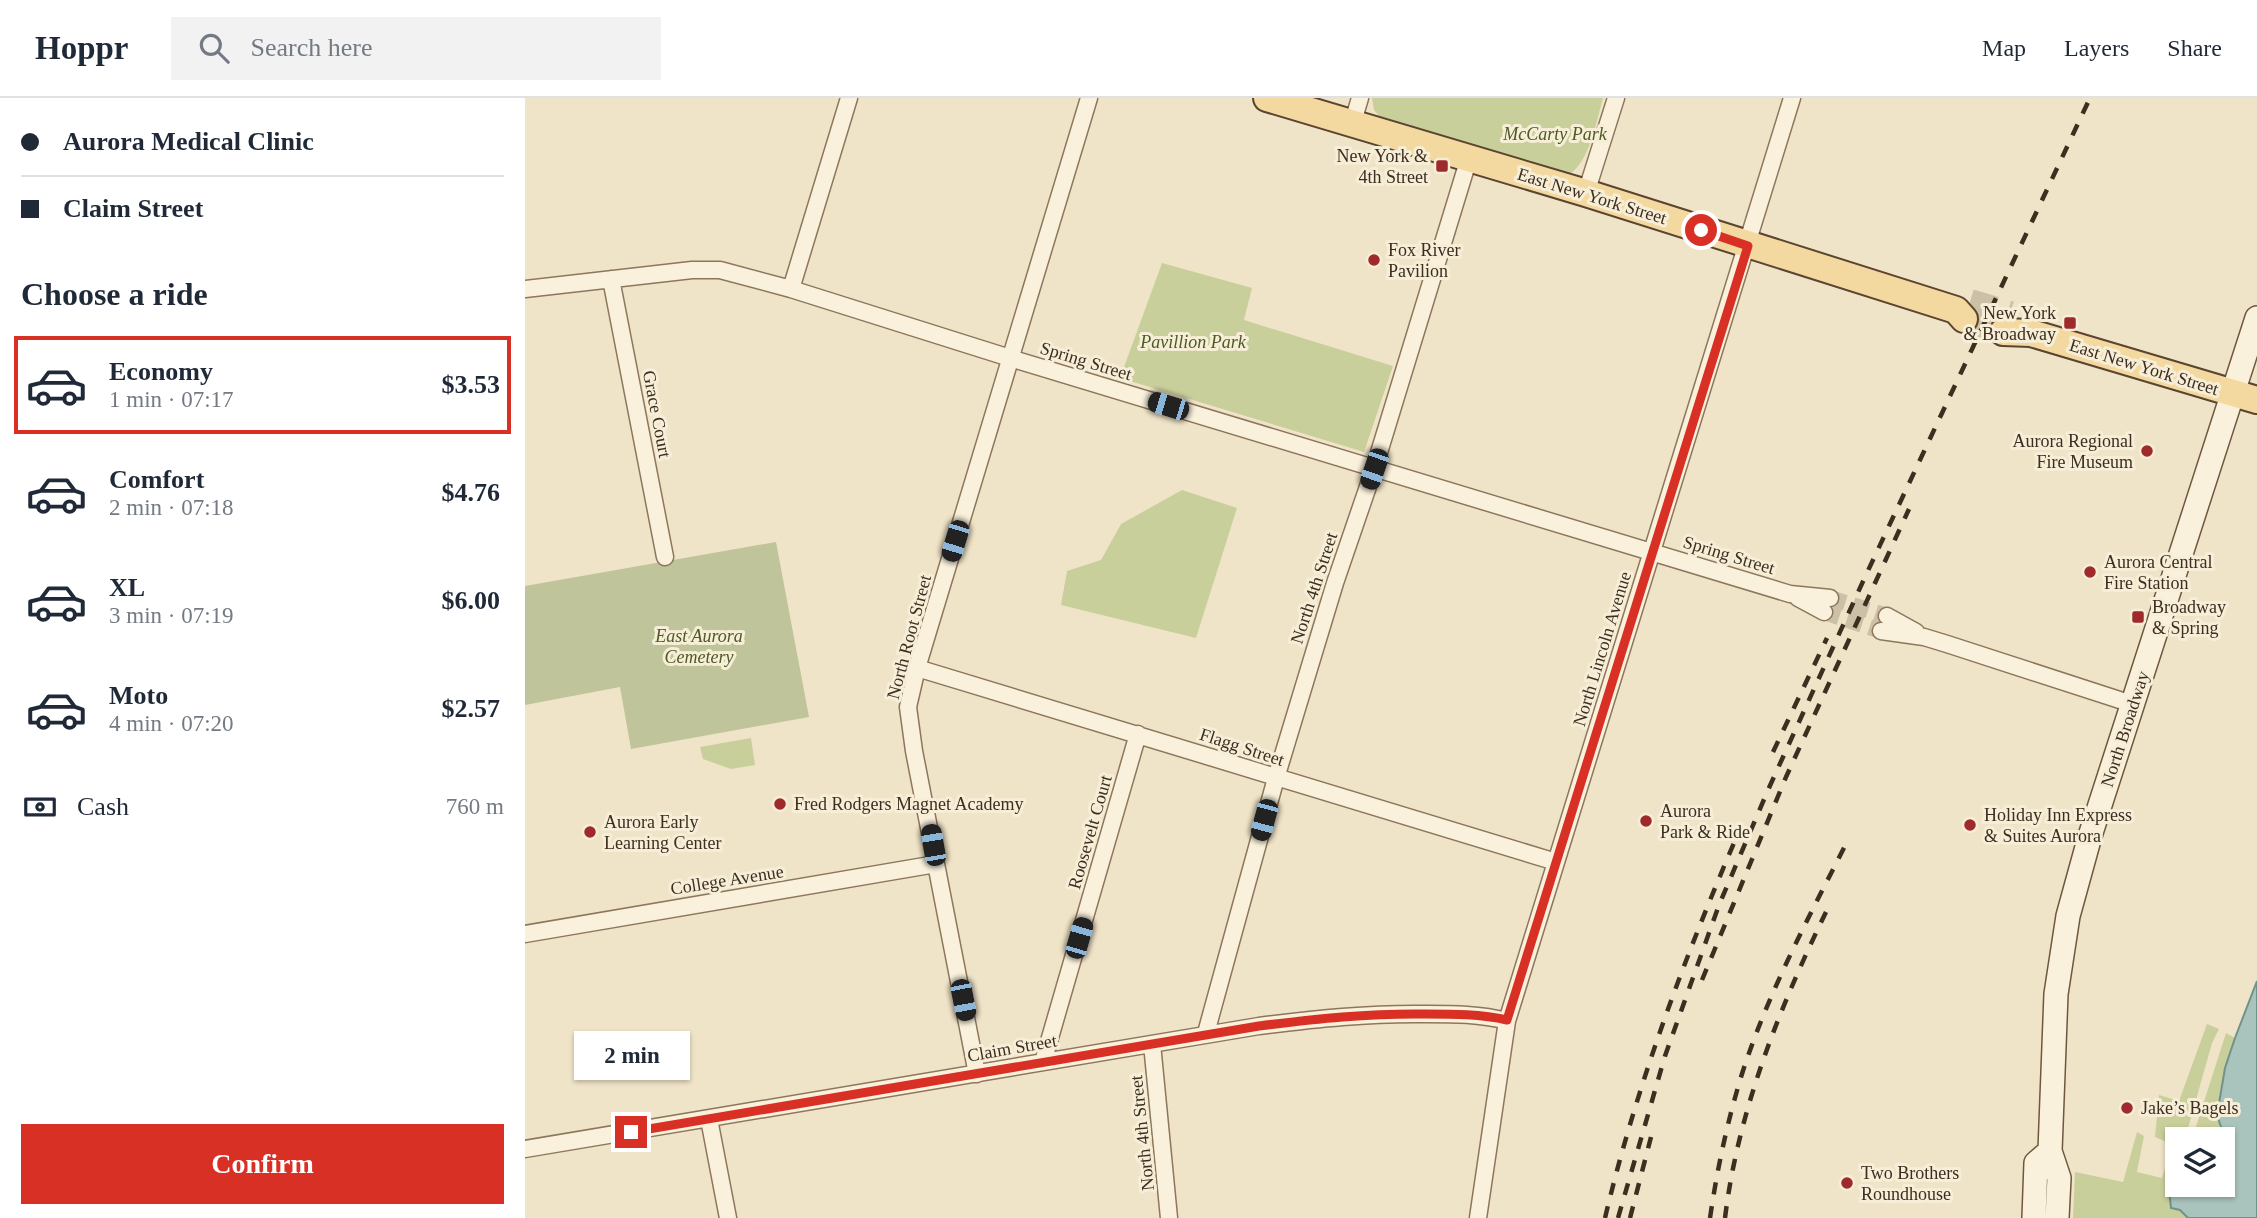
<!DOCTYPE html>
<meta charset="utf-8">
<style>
:root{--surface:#fff;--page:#f2f2f3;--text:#1f2937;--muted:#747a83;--line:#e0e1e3;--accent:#d93025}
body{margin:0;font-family:Georgia,serif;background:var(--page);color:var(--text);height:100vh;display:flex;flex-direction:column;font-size:26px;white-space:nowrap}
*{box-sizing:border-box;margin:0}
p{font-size:23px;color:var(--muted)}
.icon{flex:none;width:38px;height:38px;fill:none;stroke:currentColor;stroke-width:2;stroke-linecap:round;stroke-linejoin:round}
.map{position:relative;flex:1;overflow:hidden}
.drawer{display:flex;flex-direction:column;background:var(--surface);width:525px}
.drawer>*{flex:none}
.top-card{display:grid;align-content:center;height:154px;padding:0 21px;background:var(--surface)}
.controls{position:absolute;left:1640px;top:1029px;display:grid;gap:14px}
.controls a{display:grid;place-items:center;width:70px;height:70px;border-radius:0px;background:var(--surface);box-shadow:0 2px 5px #0004;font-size:35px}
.end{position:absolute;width:32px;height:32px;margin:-16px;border:9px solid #d93025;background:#fff;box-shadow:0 0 0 4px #fff}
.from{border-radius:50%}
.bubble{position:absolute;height:49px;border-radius:0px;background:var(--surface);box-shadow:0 2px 5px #0004;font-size:23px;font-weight:700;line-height:49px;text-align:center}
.car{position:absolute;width:21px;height:42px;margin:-21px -10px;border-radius:9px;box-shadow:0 0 5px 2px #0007;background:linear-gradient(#222 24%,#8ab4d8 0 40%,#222 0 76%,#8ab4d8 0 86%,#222 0)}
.top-card b{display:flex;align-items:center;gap:24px;height:66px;font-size:26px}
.top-card b+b{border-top:2px solid var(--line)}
.top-card i{width:18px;height:18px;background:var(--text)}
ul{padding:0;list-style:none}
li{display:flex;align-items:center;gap:21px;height:98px;margin:0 14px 10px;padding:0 7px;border:4px solid transparent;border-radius:0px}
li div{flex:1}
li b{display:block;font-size:26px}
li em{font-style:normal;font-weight:700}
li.on{border-color:var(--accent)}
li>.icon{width:63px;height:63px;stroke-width:1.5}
h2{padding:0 21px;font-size:32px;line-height:84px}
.pay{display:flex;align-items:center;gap:18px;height:77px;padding:0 21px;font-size:26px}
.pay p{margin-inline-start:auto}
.cta{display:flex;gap:14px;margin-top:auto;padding:14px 21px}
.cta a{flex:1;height:80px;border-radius:0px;background:var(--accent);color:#fff;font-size:28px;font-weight:700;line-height:80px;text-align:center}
header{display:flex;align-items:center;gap:42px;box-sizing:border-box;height:98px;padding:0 35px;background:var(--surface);border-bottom:2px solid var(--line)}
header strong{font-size:33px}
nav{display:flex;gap:38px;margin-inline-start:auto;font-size:24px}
.search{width:490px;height:63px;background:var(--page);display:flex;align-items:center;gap:18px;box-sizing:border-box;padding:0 24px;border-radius:0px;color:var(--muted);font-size:26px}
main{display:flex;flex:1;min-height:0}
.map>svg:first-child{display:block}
.green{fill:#c9cf9b}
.cemetery{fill:#bfc49a}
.water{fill:#a9c4bc;stroke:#6f938a;stroke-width:2}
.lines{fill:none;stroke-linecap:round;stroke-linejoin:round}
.minor-tunnel{stroke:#ccc0a6;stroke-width:16;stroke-dasharray:16 8;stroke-linecap:butt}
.primary-tunnel{stroke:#ccc0a6;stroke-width:26;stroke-dasharray:26 13;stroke-linecap:butt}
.minor-casing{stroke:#8d765c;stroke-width:19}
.secondary-casing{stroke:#6f573f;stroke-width:26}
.primary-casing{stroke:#5b4430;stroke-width:30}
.minor{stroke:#faf1dc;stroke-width:16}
.secondary{stroke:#faf1dc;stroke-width:23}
.primary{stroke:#f3d9a0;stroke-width:26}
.rail{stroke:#3d2e20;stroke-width:4.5;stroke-dasharray:12 12;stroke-linecap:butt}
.route{stroke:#d93025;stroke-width:9}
.poi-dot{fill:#9e2a2b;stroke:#f7eed8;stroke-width:2.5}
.labels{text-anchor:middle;stroke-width:6;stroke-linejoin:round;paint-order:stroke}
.park-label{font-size:18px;font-style:italic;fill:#4d5a26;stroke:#f7eed8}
.poi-label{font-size:18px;fill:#3d2e20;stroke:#f7eed8;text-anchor:start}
.street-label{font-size:18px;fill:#3d2e20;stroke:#f7eed8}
</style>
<header>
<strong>Hoppr</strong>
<div class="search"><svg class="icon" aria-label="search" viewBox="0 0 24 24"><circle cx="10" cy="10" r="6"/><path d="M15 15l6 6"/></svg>Search here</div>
<nav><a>Map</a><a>Layers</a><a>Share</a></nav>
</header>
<main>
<section class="drawer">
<div class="top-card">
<b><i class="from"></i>Aurora Medical Clinic</b>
<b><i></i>Claim Street</b>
</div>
<h2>Choose a ride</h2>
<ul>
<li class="on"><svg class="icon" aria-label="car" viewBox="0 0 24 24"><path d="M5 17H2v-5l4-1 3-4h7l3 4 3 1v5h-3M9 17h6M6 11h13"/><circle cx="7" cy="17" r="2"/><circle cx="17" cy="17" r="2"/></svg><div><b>Economy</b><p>1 min · 07:17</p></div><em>$3.53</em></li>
<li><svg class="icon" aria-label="car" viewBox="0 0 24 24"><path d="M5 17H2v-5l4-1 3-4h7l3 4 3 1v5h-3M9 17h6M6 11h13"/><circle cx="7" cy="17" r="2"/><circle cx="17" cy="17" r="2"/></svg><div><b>Comfort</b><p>2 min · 07:18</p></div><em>$4.76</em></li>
<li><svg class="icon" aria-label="car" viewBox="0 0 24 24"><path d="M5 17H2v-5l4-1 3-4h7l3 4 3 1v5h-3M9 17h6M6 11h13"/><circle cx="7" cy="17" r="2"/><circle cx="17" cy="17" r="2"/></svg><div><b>XL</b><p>3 min · 07:19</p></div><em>$6.00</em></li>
<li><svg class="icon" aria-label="car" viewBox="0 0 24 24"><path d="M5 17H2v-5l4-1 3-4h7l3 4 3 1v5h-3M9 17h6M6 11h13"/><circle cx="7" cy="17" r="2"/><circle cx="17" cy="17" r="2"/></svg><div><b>Moto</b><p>4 min · 07:20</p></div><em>$2.57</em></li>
</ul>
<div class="pay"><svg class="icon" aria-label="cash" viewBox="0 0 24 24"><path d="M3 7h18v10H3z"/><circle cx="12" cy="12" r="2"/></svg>Cash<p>760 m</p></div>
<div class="cta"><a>Confirm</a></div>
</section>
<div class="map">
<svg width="1732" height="1120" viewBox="0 0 1732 1120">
<rect width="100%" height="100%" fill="#f0e4c8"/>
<path class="green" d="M 847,0 L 1078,0 C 1072,21 1064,66 1044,76 L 854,18 L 849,12 Z
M 637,165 L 727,190 L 719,222 L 868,268 L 839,354 L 595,280 Z
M 657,392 L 712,410 L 671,540 L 536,507 L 542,473 L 576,462 L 596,426 Z
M 226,640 L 230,667 L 206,671 L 178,661 L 175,649 Z
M 1682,926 L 1694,931 L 1687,945 L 1660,1041 L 1652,1041 L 1652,1075 L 1644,1092 L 1646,1109 L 1655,1112 L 1663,1120 L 1548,1120 L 1550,1074 L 1598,1084 L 1612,1034 L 1619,1038 L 1612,1074 L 1637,1080 L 1644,1058 L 1646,1046 L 1630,1039 L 1634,997 L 1654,1003 Z
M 1701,935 L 1710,940 C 1702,963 1694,988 1693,1013 C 1692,1023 1697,1031 1695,1041 L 1667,1041 Z"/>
<path class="cemetery" d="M 251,444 L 284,619 L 106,651 L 95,589 L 0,607 L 0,488 Z"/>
<path class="water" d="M 1732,883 L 1732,1120 L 1663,1120 L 1655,1112 L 1646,1110 L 1644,1092 L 1651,1079 L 1652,1087 L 1698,1087 L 1698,1041 L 1695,1041 L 1697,1032 L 1692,1017 L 1700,970 L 1710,940 Z"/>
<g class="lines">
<path class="minor-tunnel" d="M 1305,500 L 1362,518
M 1299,514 L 1356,533"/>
<path class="primary-tunnel" d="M 1445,204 L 1485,216
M 1439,221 L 1478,234"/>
<defs>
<path id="minor" d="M 827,27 L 835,0
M 1061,95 L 1091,0
M 86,181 L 140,459
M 0,191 L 167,172 L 195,172 L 266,191 L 485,260 L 1265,496 L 1305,500
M 266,191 L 324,0
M 1273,500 L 1299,514
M 1362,518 L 1391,534
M 1356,533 L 1399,539 L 1422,546 L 1607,606
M 392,570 L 1031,764
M 0,836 L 411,766
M 681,935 L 751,680 L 810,485 L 849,371 L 944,60
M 627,946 L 644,1120
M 518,964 L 613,636
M 452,976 L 389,653 L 383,609 L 392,570 L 564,0
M 184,1021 L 203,1120
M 0,1051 L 734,928 C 790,921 845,915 901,916 C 929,916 955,916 982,923
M 953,1120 L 982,923 L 1267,0"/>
<path id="secondary" d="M 1509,1120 L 1511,1065 L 1525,1053
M 1532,1120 L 1534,1080 L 1525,1053 L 1531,896 L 1543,818 L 1565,738 L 1732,220"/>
<path id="primary" d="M 742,0 L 1061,95 L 1431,212 L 1439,221
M 1478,234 L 1506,235 L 1732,302"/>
</defs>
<use href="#minor" class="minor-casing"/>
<use href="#secondary" class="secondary-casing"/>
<use href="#primary" class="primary-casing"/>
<use href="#minor" class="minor"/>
<use href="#secondary" class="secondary"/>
<use href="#primary" class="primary"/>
<path class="rail" d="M 1248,654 L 1302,540
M 1177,882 L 1261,679 L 1384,411
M 1080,1120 C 1111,989 1159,861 1212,738
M 1093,1120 L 1140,958 L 1194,807 L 1243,692 L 1340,479 L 1565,0
M 1105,1120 L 1126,1039
M 1185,1120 C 1192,1072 1202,1025 1216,979 C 1242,896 1285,817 1324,740
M 1200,1120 C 1213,1013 1254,911 1301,814"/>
</g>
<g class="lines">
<path class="route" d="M 106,1034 L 734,928 C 790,921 845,915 901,916 C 928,916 956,916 982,922 L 1223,148 L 1176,132"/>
</g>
<g class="poi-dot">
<rect x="910" y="61" width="14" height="14" rx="3.5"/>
<circle cx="849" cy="162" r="7"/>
<rect x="1538" y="218" width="14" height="14" rx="3.5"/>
<circle cx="1622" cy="353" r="7"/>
<circle cx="1565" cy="474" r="7"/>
<rect x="1606" y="512" width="14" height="14" rx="3.5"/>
<circle cx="255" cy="706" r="7"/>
<circle cx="1121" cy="723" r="7"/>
<circle cx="1445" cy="727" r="7"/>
<circle cx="65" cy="734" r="7"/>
<circle cx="1602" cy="1010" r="7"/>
<circle cx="1322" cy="1085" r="7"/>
</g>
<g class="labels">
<g class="park-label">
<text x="1030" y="42">McCarty Park</text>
<text x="668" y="250">Pavillion Park</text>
<text x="174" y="544">East Aurora<tspan x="174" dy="21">Cemetery</tspan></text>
</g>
<g class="poi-label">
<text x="903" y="64" text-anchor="end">New York &amp;<tspan x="903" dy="21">4th Street</tspan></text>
<text x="863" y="158">Fox River<tspan x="863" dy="21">Pavilion</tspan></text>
<text x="1531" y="221" text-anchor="end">New York<tspan x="1531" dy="21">&amp; Broadway</tspan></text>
<text x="1608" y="349" text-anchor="end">Aurora Regional<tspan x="1608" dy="21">Fire Museum</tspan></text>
<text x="1579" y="470">Aurora Central<tspan x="1579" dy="21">Fire Station</tspan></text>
<text x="1627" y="515">Broadway<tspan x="1627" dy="21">&amp; Spring</tspan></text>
<text x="269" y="712">Fred Rodgers Magnet Academy</text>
<text x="1135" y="719">Aurora<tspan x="1135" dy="21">Park &amp; Ride</tspan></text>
<text x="1459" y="723">Holiday Inn Express<tspan x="1459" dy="21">&amp; Suites Aurora</tspan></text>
<text x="79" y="730">Aurora Early<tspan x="79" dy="21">Learning Center</tspan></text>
<text x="1616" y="1016">Jake’s Bagels</text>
<text x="1336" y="1081">Two Brothers<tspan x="1336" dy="21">Roundhouse</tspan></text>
</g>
<g class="street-label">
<text transform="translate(1067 98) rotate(17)" y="6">East New York Street</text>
<text transform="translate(561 263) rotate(17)" y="6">Spring Street</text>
<text transform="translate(1619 269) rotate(17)" y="6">East New York Street</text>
<text transform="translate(132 316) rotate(79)" y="6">Grace Court</text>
<text transform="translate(1204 457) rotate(17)" y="6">Spring Street</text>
<text transform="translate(789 490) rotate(-72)" y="6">North 4th Street</text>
<text transform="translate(384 539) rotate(-75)" y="6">North Root Street</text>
<text transform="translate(1077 551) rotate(-73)" y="6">North Lincoln Avenue</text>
<text transform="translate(1600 631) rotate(-72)" y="6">North Broadway</text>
<text transform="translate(717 649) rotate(18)" y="6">Flagg Street</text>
<text transform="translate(565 734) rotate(-74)" y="6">Roosevelt Court</text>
<text transform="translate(202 782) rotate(-9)" y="6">College Avenue</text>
<text transform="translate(487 950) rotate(-10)" y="6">Claim Street</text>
<text transform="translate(617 1035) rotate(-96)" y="6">North 4th Street</text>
</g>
</g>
</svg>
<div class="controls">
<a><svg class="icon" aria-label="layers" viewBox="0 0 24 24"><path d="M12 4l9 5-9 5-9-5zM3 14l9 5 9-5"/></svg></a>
</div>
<i class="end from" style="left:1176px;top:132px"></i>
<i class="end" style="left:106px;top:1034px"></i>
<div class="bubble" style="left:49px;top:933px;width:116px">2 min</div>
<i class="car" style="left:643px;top:308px;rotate:287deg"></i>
<i class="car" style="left:849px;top:371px;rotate:199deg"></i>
<i class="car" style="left:430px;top:443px;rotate:197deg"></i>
<i class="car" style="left:739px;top:722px;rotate:195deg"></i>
<i class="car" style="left:408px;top:747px;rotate:350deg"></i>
<i class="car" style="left:554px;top:840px;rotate:16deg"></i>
<i class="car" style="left:438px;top:902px;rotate:169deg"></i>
</div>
</main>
